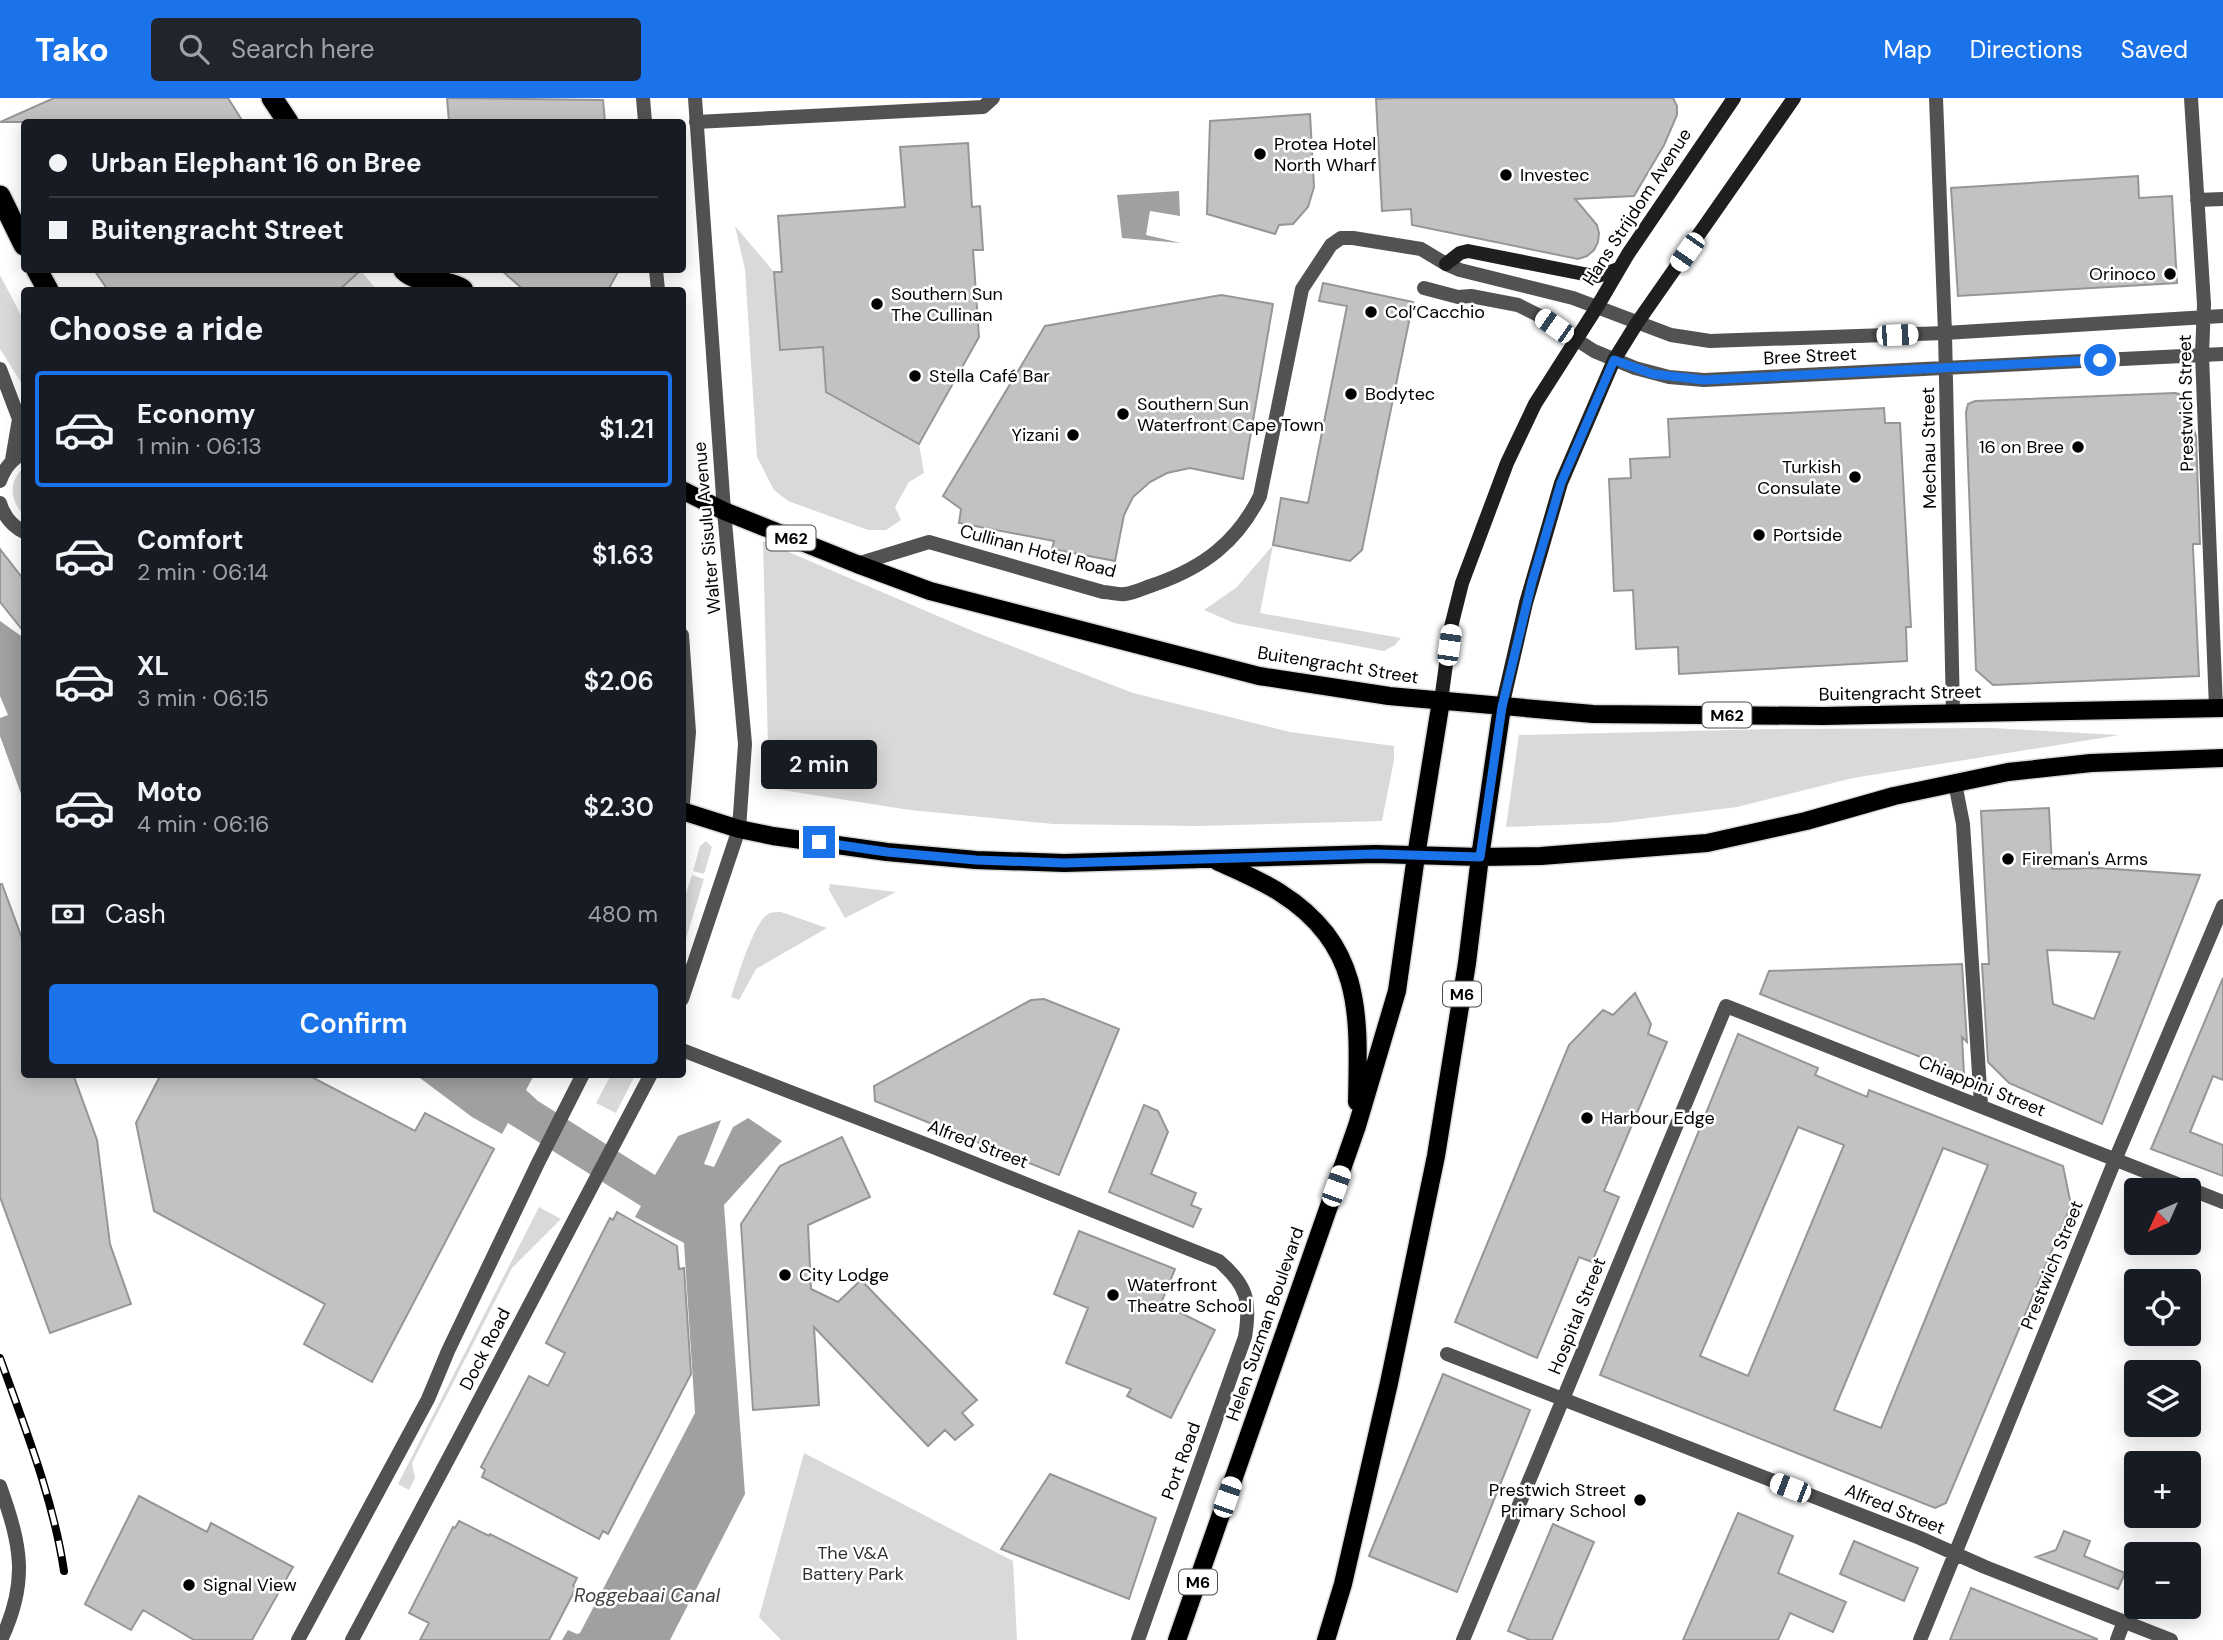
<!DOCTYPE html>
<meta charset="utf-8">
<style>
:root{--surface:#171b24;--page:#20242c;--text:#f1f3f6;--muted:#9ea1a6;--line:#363941;--accent:#1a73e8}
body{margin:0;font-family:"DM Sans",sans-serif;background:var(--page);color:var(--text);height:100vh;display:flex;flex-direction:column;font-size:26px;white-space:nowrap}
*{box-sizing:border-box;margin:0}
p{font-size:23px;color:var(--muted)}
.icon{flex:none;width:38px;height:38px;fill:none;stroke:currentColor;stroke-width:2;stroke-linecap:round;stroke-linejoin:round}
.map{position:relative;flex:1;overflow:hidden}
.panel{position:absolute;left:21px;top:189px;width:665px;height:791px;display:flex;flex-direction:column;background:var(--surface);border-radius:7px;box-shadow:0 4px 18px #0003}
.panel>*{flex:none}
.top-card{position:absolute;left:21px;top:21px;width:665px;height:154px;border-radius:7px;box-shadow:0 4px 18px #0003;display:grid;align-content:center;height:154px;padding:0 28px;background:var(--surface)}
.needle{width:46px;rotate:225deg}
.tools{position:absolute;left:2124px;top:1080px;display:grid;gap:14px}
.tools a{display:grid;place-items:center;width:77px;height:77px;border-radius:7px;background:var(--surface);box-shadow:0 4px 18px #0003;font-size:35px}
.end{position:absolute;width:32px;height:32px;margin:-16px;border:9px solid #1a73e8;background:#fff;box-shadow:0 0 0 4px #fff}
.from{border-radius:50%}
.bubble{position:absolute;height:49px;border-radius:7px;background:var(--surface);box-shadow:0 4px 18px #0003;font-size:23px;font-weight:600;line-height:49px;text-align:center}
.car{position:absolute;width:21px;height:42px;margin:-21px -10px;border-radius:9px;box-shadow:0 0 5px 2px #0007;background:linear-gradient(#fff 24%,#345 0 40%,#fff 0 76%,#345 0 86%,#fff 0)}
.top-card b{display:flex;align-items:center;gap:24px;height:66px;font-size:26px}
.top-card b+b{border-top:2px solid var(--line)}
.top-card i{width:18px;height:18px;background:var(--text)}
ul{padding:0;list-style:none}
li{display:flex;align-items:center;gap:21px;height:116px;margin:0 14px 10px;padding:0 14px;border:4px solid transparent;border-radius:7px}
li div{flex:1}
li b{display:block;font-size:26px}
li em{font-style:normal;font-weight:600}
li.active{border-color:var(--accent)}
li>.icon{width:63px;height:63px;stroke-width:1.5}
h2{padding:0 28px;font-size:32px;line-height:84px}
.pay{display:flex;align-items:center;gap:18px;height:77px;padding:0 28px;font-size:26px}
.pay p{margin-inline-start:auto}
.cta{display:flex;gap:14px;margin-top:auto;padding:14px 28px}
.cta a{flex:1;height:80px;border-radius:7px;background:var(--accent);color:#fff;font-size:28px;font-weight:600;line-height:80px;text-align:center}
header{display:flex;align-items:center;gap:42px;box-sizing:border-box;height:98px;padding:0 35px;background:var(--accent);color:#fff}
header strong{font-size:33px}
nav{display:flex;gap:38px;margin-inline-start:auto;font-size:24px}
.search{width:490px;height:63px;background:var(--page);display:flex;align-items:center;gap:18px;box-sizing:border-box;padding:0 24px;border-radius:7px;color:var(--muted);font-size:26px}
.map>svg:first-child{display:block}
.green{fill:#d9d9d9}
.water{fill:#a0a0a0}
.building{fill:#c2c2c2;stroke:#969696;stroke-width:2;fill-rule:evenodd}
.lines{fill:none;stroke-linecap:round;stroke-linejoin:round}
.primary-casing{stroke:#dbdbdb;stroke-width:21}
.motorway-casing{stroke:#dbdbdb;stroke-width:24}
.pedestrian{stroke:#525252;stroke-width:14}
.minor{stroke:#525252;stroke-width:14}
.tertiary{stroke:#525252;stroke-width:14}
.secondary{stroke:#1f1f1f;stroke-width:14}
.primary{stroke:#000;stroke-width:18}
.motorway{stroke:#000;stroke-width:21}
.rail-casing{stroke:#000;stroke-width:8}
.rail{stroke:#fff;stroke-width:5;stroke-dasharray:16;stroke-linecap:butt}
.route{stroke:#1a73e8;stroke-width:9}
.poi-dot{fill:#000;stroke:#fff;stroke-width:2.5}
.labels{text-anchor:middle;stroke-width:5;stroke-linejoin:round;paint-order:stroke}
.shield{fill:#fff;stroke:#4c4c4c;stroke-width:2}
.shield-label{font-size:16px;font-weight:bold;fill:#000}
.poi-label{font-size:18px;fill:#000;stroke:#fff;text-anchor:start}
.street-label{font-size:18px;fill:#000;stroke:#fff}
.park-label{font-size:18px;fill:#303030;stroke:#fff}
.water-label{font-size:19px;font-style:italic;fill:#414141;stroke:#fff}
</style>
<header>
<strong>Tako</strong>
<div class="search"><svg class="icon" aria-label="search" viewBox="0 0 24 24"><circle cx="10" cy="10" r="6"/><path d="M15 15l6 6"/></svg>Search here</div>
<nav><a>Map</a><a>Directions</a><a>Saved</a></nav>
</header>
<div class="map">
<svg width="2223" height="1542" viewBox="0 0 2223 1542">
<rect width="100%" height="100%" fill="#fff"/>
<path class="green" d="M 735,128 L 774,174 L 780,252 L 823,250 L 826,294 L 919,346 L 924,375 L 909,384 L 895,409 L 901,422 L 886,432 L 868,432 L 788,403 L 774,392 L 757,359 L 745,171 Z
M 360,172 L 377,192 L 339,192 Z
M 0,177 L 24,223 L 24,289 L 0,251 Z
M 24,370 L 24,417 C 10,404 8,382 24,370 Z
M 763,443 L 975,534 L 1133,595 L 1290,634 L 1394,648 L 1394,662 L 1382,723 L 1196,728 L 1053,726 L 910,712 L 782,692 L 769,689 Z
M 1273,447 L 1260,515 L 1401,540 L 1395,547 L 1384,553 L 1234,525 L 1204,512 L 1237,489 Z
M 1992,630 L 2120,637 L 1853,680 L 1737,709 L 1608,725 L 1506,729 L 1519,637 L 1773,631 Z
M 706,743 L 712,749 L 704,776 L 693,773 L 700,748 Z
M 692,777 L 704,781 L 683,851 L 683,805 Z
M 830,786 L 896,794 L 845,820 L 829,792 Z
M 781,814 L 827,830 L 756,871 L 739,902 L 731,899 C 737,882 754,821 770,815 C 773,814 777,814 781,814 Z
M 611,977 L 635,977 L 616,1015 L 596,1005 Z
M 539,1109 L 561,1121 L 512,1170 L 412,1365 L 415,1380 L 409,1392 L 398,1386 Z
M 804,1355 L 1013,1463 L 1017,1542 L 781,1542 L 759,1519 Z"/>
<path class="water" d="M 1179,93 L 1180,118 L 1150,113 L 1146,137 L 1181,145 L 1122,140 L 1117,97 Z
M 0,523 L 24,540 L 24,704 L 0,638 L 0,620 L 8,617 L 0,598 Z
M 416,977 L 534,977 L 526,992 L 538,1003 L 655,1077 L 678,1038 L 721,1022 L 704,1066 L 714,1069 L 733,1029 L 748,1020 L 782,1043 L 724,1107 L 745,1396 L 670,1542 L 562,1542 L 568,1532 L 577,1536 L 580,1535 L 695,1315 L 684,1145 L 635,1119 L 641,1108 L 508,1025 L 502,1036 L 472,1019 Z"/>
<path class="building" d="M 54,0 L 228,0 L 243,24 L 0,24 Z
M 447,0 L 603,2 L 605,24 L 449,24 Z
M 1397,0 L 1673,0 L 1677,8 L 1677,17 L 1664,47 L 1634,98 L 1575,101 L 1597,127 L 1599,135 L 1598,144 L 1594,152 L 1587,158 L 1578,161 L 1412,127 L 1411,111 L 1382,113 L 1376,1 Z
M 1310,16 L 1314,89 L 1308,109 L 1293,126 L 1279,127 L 1275,136 L 1207,116 L 1210,23 Z
M 968,45 L 972,109 L 980,108 L 983,152 L 973,152 L 979,239 L 919,346 L 826,294 L 823,249 L 780,252 L 774,174 L 782,174 L 778,118 L 905,109 L 900,49 Z
M 2138,78 L 2139,100 L 2172,98 L 2177,185 L 1958,198 L 1951,90 Z
M 94,172 L 361,172 L 339,192 L 108,192 Z
M 501,172 L 619,172 L 608,192 L 524,192 Z
M 1323,185 L 1413,204 L 1362,452 L 1350,463 L 1273,447 L 1281,400 L 1308,405 L 1347,208 L 1319,203 Z
M 1221,197 L 1273,206 L 1243,381 L 1190,370 L 1167,375 L 1150,384 L 1133,399 L 1124,417 L 1115,463 L 1052,451 L 1054,443 L 959,425 L 961,411 L 943,398 L 1045,228 Z
M 2175,295 L 2179,296 L 2185,303 L 2196,338 L 2200,446 L 2193,446 L 2193,450 L 2199,578 L 1993,587 L 1976,572 L 1966,314 L 1968,306 L 1975,303 Z
M 1884,310 L 1885,325 L 1900,325 L 1911,529 L 1906,529 L 1907,563 L 1679,576 L 1678,549 L 1636,551 L 1633,492 L 1614,493 L 1609,381 L 1631,380 L 1630,361 L 1670,359 L 1668,321 Z
M 0,451 L 24,482 L 24,534 L 0,504 Z
M 2049,710 L 2052,771 L 2099,770 L 2200,777 L 2102,1026 L 2009,985 L 1988,964 L 1982,866 L 1989,866 L 1981,713 ZM 2047,852 L 2120,854 L 2094,921 L 2053,906 Z
M 0,786 L 2,786 L 24,846 L 24,976 L 73,976 L 97,1042 L 110,1146 L 131,1206 L 50,1235 L 0,1099 Z
M 1962,866 L 1967,944 L 1962,939 L 1964,976 L 1760,896 L 1769,873 Z
M 2223,880 L 2223,982 L 2213,978 L 2190,1034 L 2223,1047 L 2223,1078 L 2151,1051 Z
M 1635,895 L 1651,926 L 1648,936 L 1667,944 L 1604,1093 L 1619,1099 L 1592,1164 L 1579,1159 L 1537,1260 L 1455,1224 L 1569,947 L 1603,912 L 1613,917 Z
M 1044,901 L 1119,931 L 1059,1077 L 875,1003 L 874,988 L 1031,902 Z
M 1738,936 L 1818,970 L 1815,977 L 1867,999 L 1869,992 L 2063,1068 L 2071,1107 L 1946,1405 L 1935,1410 L 1600,1277 ZM 1798,1029 L 1844,1047 L 1748,1278 L 1700,1258 ZM 1943,1050 L 1988,1067 L 1881,1330 L 1834,1312 Z
M 161,976 L 306,976 L 415,1033 L 425,1015 L 494,1051 L 372,1284 L 304,1246 L 325,1206 L 154,1113 L 136,1025 Z
M 1144,1007 L 1158,1013 L 1168,1034 L 1151,1076 L 1196,1095 L 1191,1107 L 1201,1111 L 1193,1129 L 1109,1094 Z
M 842,1039 L 870,1099 L 808,1127 L 811,1191 L 838,1204 L 861,1182 L 977,1302 L 962,1315 L 973,1327 L 955,1342 L 945,1332 L 928,1348 L 814,1229 L 819,1307 L 753,1312 L 741,1126 L 780,1068 Z
M 617,1114 L 677,1148 L 679,1171 L 684,1170 L 691,1276 L 608,1436 L 603,1433 L 599,1441 L 482,1379 L 485,1372 L 481,1369 L 529,1278 L 548,1288 L 565,1255 L 546,1245 L 610,1120 L 613,1122 Z
M 1079,1133 L 1175,1171 L 1161,1205 L 1215,1232 L 1171,1320 L 1127,1298 L 1131,1291 L 1066,1265 L 1088,1210 L 1054,1196 Z
M 1443,1276 L 1530,1312 L 1457,1494 L 1369,1458 Z
M 1050,1376 L 1156,1420 L 1129,1501 L 1001,1451 Z
M 139,1398 L 207,1434 L 211,1425 L 293,1469 L 252,1542 L 194,1542 L 143,1512 L 131,1532 L 85,1506 Z
M 1738,1415 L 1793,1438 L 1778,1475 L 1846,1504 L 1833,1534 L 1790,1515 L 1778,1542 L 1683,1542 Z
M 459,1423 L 489,1438 L 490,1436 L 577,1480 L 573,1488 L 576,1490 L 549,1542 L 420,1542 L 429,1525 L 409,1515 L 453,1429 L 455,1430 Z
M 1553,1426 L 1594,1444 L 1552,1542 L 1530,1542 L 1508,1533 Z
M 2064,1433 L 2090,1443 L 2084,1458 L 2125,1475 L 2118,1491 L 2036,1459 L 2056,1452 Z
M 1854,1443 L 1918,1470 L 1904,1503 L 1840,1476 Z
M 1971,1490 L 2097,1541 L 2097,1542 L 1950,1542 Z"/>
<g class="lines">
<defs>
<path id="primary" d="M 682,392 L 724,413 L 857,466 L 930,493 L 1259,578 L 1389,598 L 1593,616 L 1823,618 L 2223,610
M 682,713 L 739,731 L 773,738 L 887,754 L 976,762 L 1064,765 L 1375,756 L 1480,759 L 1541,758 L 1707,745 L 1806,723 L 1894,698 L 2008,674 L 2091,665 L 2223,660
M 1217,763 C 1238,773 1260,782 1279,794 C 1363,847 1359,916 1357,1004
M 1177,1542 L 1357,1028 L 1397,893 L 1416,758 L 1441,603
M 1326,1542 L 1343,1486 L 1389,1285 L 1436,1058 L 1467,865 L 1480,759 L 1502,609"/>
<path id="motorway" d="M 272,0 L 288,24
M 0,98 L 24,147
M 37,172 L 48,192
M 404,172 C 419,187 446,180 463,192"/>
</defs>
<use href="#primary" class="primary-casing"/>
<use href="#motorway" class="motorway-casing"/>
<path class="pedestrian" d="M 2117,1542 L 2124,1523"/>
<path class="minor" d="M 1936,0 L 1945,235 L 1953,615
M 2191,0 L 2204,206 L 2202,257 L 2216,610
M 696,24 L 983,9 L 993,0
M 2197,102 L 2223,101
M 1424,190 L 1458,199 L 1471,198 L 1518,207 L 1540,218 L 1594,253 L 1635,270 L 1669,279 L 1704,282 L 2223,256
M 0,271 L 19,321 L 12,362
M 0,383 C 5,369 12,362 24,354
M 0,405 C 4,418 12,428 24,434
M 857,466 L 929,444 L 1103,494 C 1110,494 1118,497 1125,496 C 1135,495 1146,489 1156,486 C 1204,469 1237,444 1260,398 L 1302,191 L 1331,147 L 1341,140 L 1353,140 L 1421,151 L 1446,166 L 1460,172 L 1573,200 L 1671,237 L 1710,243 L 1945,235 L 2223,218
M 1955,685 L 1963,726 L 1981,1007
M 682,952 L 933,1049 L 1219,1163 C 1247,1187 1251,1203 1245,1239 L 1138,1542
M 1447,1256 L 1920,1440 L 1985,1469 L 2171,1542
M 0,1388 C 21,1447 29,1483 1,1542
M 1463,1542 L 1726,908 L 2223,1104
M 1920,1542 L 2115,1062 L 2223,808"/>
<path class="tertiary" d="M 643,0 L 645,24
M 656,172 L 658,192
M 682,537 L 689,634 L 682,716
M 682,901 L 739,731 L 745,646 L 724,413 L 695,0
M 298,1542 L 428,1301 L 448,1253 L 538,1065 L 583,976
M 352,1542 C 453,1354 551,1165 651,976"/>
<path class="secondary" d="M 1446,166 L 1460,155 L 1468,153 L 1589,177 L 1598,178 L 1618,171
M 1441,603 L 1451,529 L 1462,485 L 1507,365 L 1535,306 L 1597,209 L 1628,156 L 1734,0
M 1502,609 L 1526,505 L 1561,385 L 1614,262 L 1637,225 L 1794,0"/>
<use href="#primary" class="primary"/>
<use href="#motorway" class="motorway"/>
<defs>
<path id="rail" d="M 0,1260 C 25,1330 53,1400 64,1473"/>
</defs>
<use href="#rail" class="rail-casing"/>
<use href="#rail" class="rail"/>
</g>
<g class="lines">
<path class="route" d="M 819,744 L 887,754 L 976,762 L 1064,765 L 1375,756 L 1480,759 L 1502,609 L 1532,484 L 1561,385 L 1614,262 L 1653,276 L 1704,282 L 2100,262"/>
</g>
<g class="poi-dot">
<circle cx="1260" cy="56" r="7"/>
<circle cx="1506" cy="77" r="7"/>
<circle cx="2170" cy="176" r="7"/>
<circle cx="877" cy="206" r="7"/>
<circle cx="1371" cy="214" r="7"/>
<circle cx="915" cy="278" r="7"/>
<circle cx="1351" cy="296" r="7"/>
<circle cx="1123" cy="316" r="7"/>
<circle cx="1073" cy="337" r="7"/>
<circle cx="2078" cy="349" r="7"/>
<circle cx="1855" cy="379" r="7"/>
<circle cx="1759" cy="437" r="7"/>
<circle cx="2008" cy="761" r="7"/>
<circle cx="1587" cy="1020" r="7"/>
<circle cx="785" cy="1177" r="7"/>
<circle cx="1113" cy="1197" r="7"/>
<circle cx="1640" cy="1402" r="7"/>
<circle cx="189" cy="1487" r="7"/>
</g>
<g class="labels">
<g class="shield">
<rect x="766.5" y="427.5" width="49" height="25" rx="5"/>
<rect x="1702.5" y="604.5" width="49" height="25" rx="5"/>
<rect x="1443" y="883.5" width="38" height="25" rx="5"/>
<rect x="1179" y="1471.5" width="38" height="25" rx="5"/>
</g>
<g class="shield-label">
<text x="791" y="446">M62</text>
<text x="1727" y="623">M62</text>
<text x="1462" y="902">M6</text>
<text x="1198" y="1490">M6</text>
</g>
<g class="poi-label">
<text x="1274" y="52">Protea Hotel<tspan x="1274" dy="21">North Wharf</tspan></text>
<text x="1520" y="83">Investec</text>
<text x="2156" y="182" text-anchor="end">Orinoco</text>
<text x="891" y="202">Southern Sun<tspan x="891" dy="21">The Cullinan</tspan></text>
<text x="1385" y="220">Col’Cacchio</text>
<text x="929" y="284">Stella Café Bar</text>
<text x="1365" y="302">Bodytec</text>
<text x="1137" y="312">Southern Sun<tspan x="1137" dy="21">Waterfront Cape Town</tspan></text>
<text x="1059" y="343" text-anchor="end">Yizani</text>
<text x="2064" y="355" text-anchor="end">16 on Bree</text>
<text x="1841" y="375" text-anchor="end">Turkish<tspan x="1841" dy="21">Consulate</tspan></text>
<text x="1773" y="443">Portside</text>
<text x="2022" y="767">Fireman's Arms</text>
<text x="1601" y="1026">Harbour Edge</text>
<text x="799" y="1183">City Lodge</text>
<text x="1127" y="1193">Waterfront<tspan x="1127" dy="21">Theatre School</tspan></text>
<text x="1626" y="1398" text-anchor="end">Prestwich Street<tspan x="1626" dy="21">Primary School</tspan></text>
<text x="203" y="1493">Signal View</text>
</g>
<g class="street-label">
<text transform="translate(1637 109) rotate(-57)" y="6">Hans Strijdom Avenue</text>
<text transform="translate(1810 258) rotate(-3)" y="6">Bree Street</text>
<text transform="translate(2186 305) rotate(-91)" y="6">Prestwich Street</text>
<text transform="translate(1929 350) rotate(-91)" y="6">Mechau Street</text>
<text transform="translate(707 430) rotate(-95)" y="6">Walter Sisulu Avenue</text>
<text transform="translate(1038 453) rotate(15)" y="6">Cullinan Hotel Road</text>
<text transform="translate(1338 567) rotate(9)" y="6">Buitengracht Street</text>
<text transform="translate(1900 595) rotate(-1)" y="6">Buitengracht Street</text>
<text transform="translate(1982 988) rotate(22)" y="6">Chiappini Street</text>
<text transform="translate(978 1046) rotate(21)" y="6">Alfred Street</text>
<text transform="translate(2052 1167) rotate(-68)" y="6">Prestwich Street</text>
<text transform="translate(1577 1218) rotate(-68)" y="6">Hospital Street</text>
<text transform="translate(1265 1226) rotate(-71)" y="6">Helen Suzman Boulevard</text>
<text transform="translate(485 1251) rotate(-63)" y="6">Dock Road</text>
<text transform="translate(1181 1363) rotate(-70)" y="6">Port Road</text>
<text transform="translate(1895 1411) rotate(22)" y="6">Alfred Street</text>
</g>
<g class="park-label">
<text x="853" y="1461">The V&amp;A<tspan x="853" dy="21">Battery Park</tspan></text>
</g>
<g class="water-label">
<text x="647" y="1504">Roggebaai Canal</text>
</g>
</g>
</svg>
<div class="tools">
<a><svg class="needle" viewBox="-14 -14 28 28"><path d="M0-13l5 13h-10z" fill="#e53935"/><path d="M0 13l5-13h-10z" fill="#9ea1a6"/></svg></a>
<a><svg class="icon" aria-label="locate" viewBox="0 0 24 24"><circle cx="12" cy="12" r="6"/><path d="M12 2v4M12 18v4M2 12h4M18 12h4"/></svg></a>
<a><svg class="icon" aria-label="layers" viewBox="0 0 24 24"><path d="M12 4l9 5-9 5-9-5zM3 14l9 5 9-5"/></svg></a>
<a>+</a>
<a>−</a>
</div>
<i class="end from" style="left:2100px;top:262px"></i>
<i class="end" style="left:819px;top:744px"></i>
<div class="bubble" style="left:761px;top:642px;width:116px">2 min</div>
<i class="car" style="left:1687px;top:154px;rotate:215deg"></i>
<i class="car" style="left:1554px;top:228px;rotate:305deg"></i>
<i class="car" style="left:1897px;top:237px;rotate:88deg"></i>
<i class="car" style="left:1449px;top:547px;rotate:8deg"></i>
<i class="car" style="left:1336px;top:1088px;rotate:20deg"></i>
<i class="car" style="left:1790px;top:1390px;rotate:291deg"></i>
<i class="car" style="left:1227px;top:1399px;rotate:19deg"></i>
<div class="top-card">
<b><i class="from"></i>Urban Elephant 16 on Bree</b>
<b><i></i>Buitengracht Street</b>
</div>
<section class="panel">
<h2>Choose a ride</h2>
<ul>
<li class="active"><svg class="icon" aria-label="car" viewBox="0 0 24 24"><path d="M5 17H2v-5l4-1 3-4h7l3 4 3 1v5h-3M9 17h6M6 11h13"/><circle cx="7" cy="17" r="2"/><circle cx="17" cy="17" r="2"/></svg><div><b>Economy</b><p>1 min · 06:13</p></div><em>$1.21</em></li>
<li><svg class="icon" aria-label="car" viewBox="0 0 24 24"><path d="M5 17H2v-5l4-1 3-4h7l3 4 3 1v5h-3M9 17h6M6 11h13"/><circle cx="7" cy="17" r="2"/><circle cx="17" cy="17" r="2"/></svg><div><b>Comfort</b><p>2 min · 06:14</p></div><em>$1.63</em></li>
<li><svg class="icon" aria-label="car" viewBox="0 0 24 24"><path d="M5 17H2v-5l4-1 3-4h7l3 4 3 1v5h-3M9 17h6M6 11h13"/><circle cx="7" cy="17" r="2"/><circle cx="17" cy="17" r="2"/></svg><div><b>XL</b><p>3 min · 06:15</p></div><em>$2.06</em></li>
<li><svg class="icon" aria-label="car" viewBox="0 0 24 24"><path d="M5 17H2v-5l4-1 3-4h7l3 4 3 1v5h-3M9 17h6M6 11h13"/><circle cx="7" cy="17" r="2"/><circle cx="17" cy="17" r="2"/></svg><div><b>Moto</b><p>4 min · 06:16</p></div><em>$2.30</em></li>
</ul>
<div class="pay"><svg class="icon" aria-label="cash" viewBox="0 0 24 24"><path d="M3 7h18v10H3z"/><circle cx="12" cy="12" r="2"/></svg>Cash<p>480 m</p></div>
<div class="cta"><a>Confirm</a></div>
</section>
</div>
